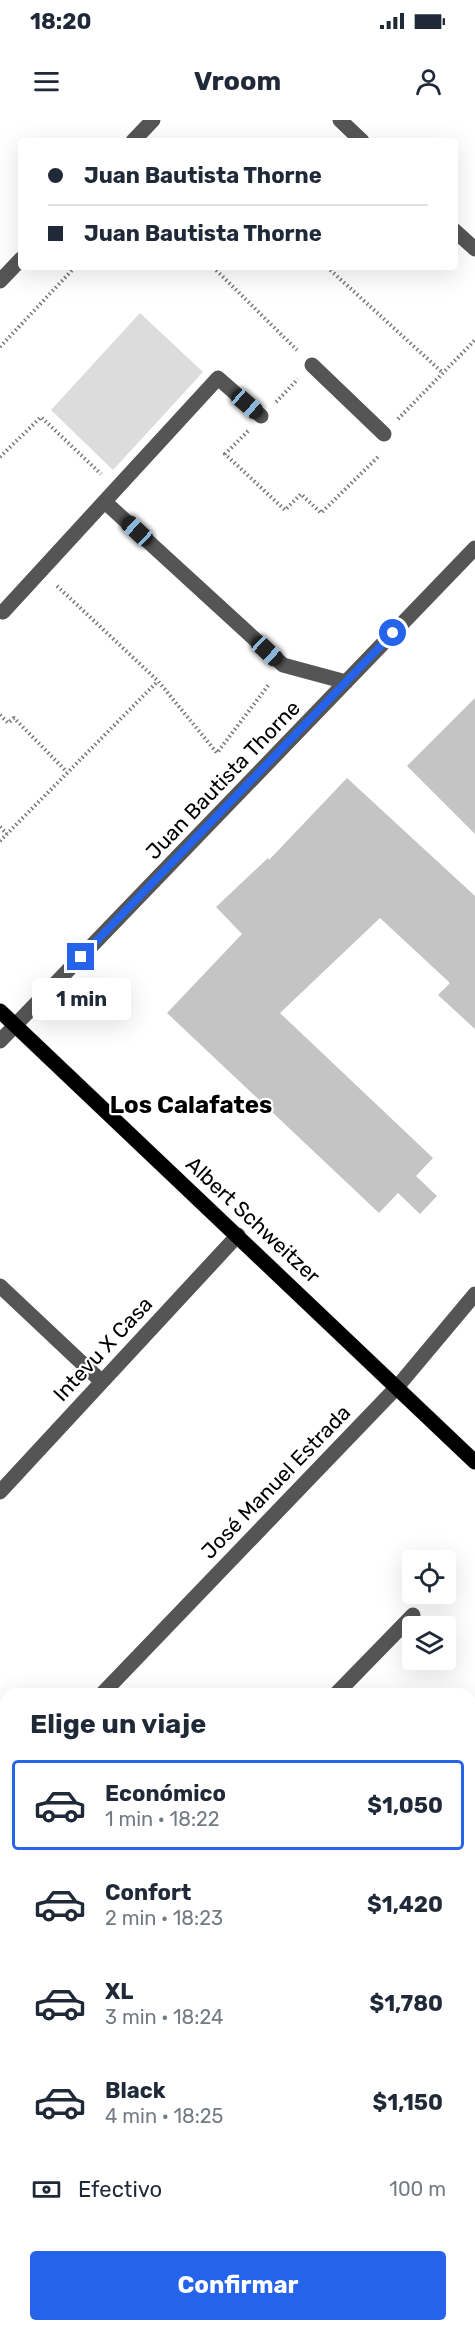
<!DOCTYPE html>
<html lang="es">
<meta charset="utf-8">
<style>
:root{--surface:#fff;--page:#f2f2f3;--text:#1f2937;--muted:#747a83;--line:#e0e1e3;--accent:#2563eb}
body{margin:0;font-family:Rubik,sans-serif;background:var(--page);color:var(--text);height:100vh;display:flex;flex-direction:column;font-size:22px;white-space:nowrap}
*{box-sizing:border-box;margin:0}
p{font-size:20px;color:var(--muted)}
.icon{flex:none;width:33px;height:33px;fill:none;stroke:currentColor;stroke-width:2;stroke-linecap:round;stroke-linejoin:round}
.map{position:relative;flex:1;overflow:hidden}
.side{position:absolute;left:0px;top:1568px;width:476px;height:644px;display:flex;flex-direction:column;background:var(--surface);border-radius:18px 18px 0 0;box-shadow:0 6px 24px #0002}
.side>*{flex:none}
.top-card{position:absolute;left:18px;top:18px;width:440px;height:132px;border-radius:6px;box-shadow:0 6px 24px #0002;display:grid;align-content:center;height:132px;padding:0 30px;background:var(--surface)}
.fabs{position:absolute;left:402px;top:1430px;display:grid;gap:12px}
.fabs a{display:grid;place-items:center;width:54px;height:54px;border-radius:6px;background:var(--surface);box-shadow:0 6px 24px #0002;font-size:30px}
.end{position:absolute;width:27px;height:27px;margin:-14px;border:8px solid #2563eb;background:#fff;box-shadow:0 0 0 3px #fff}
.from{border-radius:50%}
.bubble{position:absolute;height:42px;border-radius:6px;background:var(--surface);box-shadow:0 6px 24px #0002;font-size:20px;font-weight:700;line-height:42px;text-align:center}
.car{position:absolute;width:18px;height:36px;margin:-18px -9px;border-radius:8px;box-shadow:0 0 4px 2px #0007;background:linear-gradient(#222 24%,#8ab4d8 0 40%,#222 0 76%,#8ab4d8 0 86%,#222 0)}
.top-card b{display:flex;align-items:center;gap:21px;height:57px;font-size:22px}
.top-card b+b{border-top:2px solid var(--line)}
.top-card i{width:15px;height:15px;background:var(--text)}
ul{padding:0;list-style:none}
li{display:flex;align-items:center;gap:18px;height:90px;margin:0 12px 9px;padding:0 18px;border:3px solid transparent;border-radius:6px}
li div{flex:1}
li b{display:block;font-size:22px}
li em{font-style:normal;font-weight:700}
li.selected{border-color:var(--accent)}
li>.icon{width:54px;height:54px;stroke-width:1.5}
h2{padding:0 30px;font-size:27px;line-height:72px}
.pay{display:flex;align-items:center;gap:15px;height:66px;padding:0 30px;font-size:22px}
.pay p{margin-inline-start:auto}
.cta{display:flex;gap:12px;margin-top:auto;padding:12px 30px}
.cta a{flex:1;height:69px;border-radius:6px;background:var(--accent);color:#fff;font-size:24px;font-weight:700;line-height:69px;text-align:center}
.status{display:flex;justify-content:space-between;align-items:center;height:42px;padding:0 30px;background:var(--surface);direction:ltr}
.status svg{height:16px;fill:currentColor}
header{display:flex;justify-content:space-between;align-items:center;height:78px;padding:0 30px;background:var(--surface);font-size:27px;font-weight:700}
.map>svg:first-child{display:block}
.green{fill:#dcdcdc}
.building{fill:#c4c4c4}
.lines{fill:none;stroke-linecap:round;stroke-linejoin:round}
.major-casing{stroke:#dbdbdb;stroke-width:16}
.path{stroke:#777;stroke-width:4;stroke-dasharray:1.5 3;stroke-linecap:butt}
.minor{stroke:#555;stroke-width:15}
.major{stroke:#000;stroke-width:15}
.route{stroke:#2563eb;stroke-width:8}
.labels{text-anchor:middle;stroke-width:4.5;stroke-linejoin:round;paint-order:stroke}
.street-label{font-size:21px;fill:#000;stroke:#fff}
.quarter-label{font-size:24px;font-weight:bold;fill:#000;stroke:#fff}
</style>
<div class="status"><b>18:20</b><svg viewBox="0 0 49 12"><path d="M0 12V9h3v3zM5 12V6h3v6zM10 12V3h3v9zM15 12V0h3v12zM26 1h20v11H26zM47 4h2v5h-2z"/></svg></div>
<header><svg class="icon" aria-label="menu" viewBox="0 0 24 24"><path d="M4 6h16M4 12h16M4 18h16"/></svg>Vroom<svg class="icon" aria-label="person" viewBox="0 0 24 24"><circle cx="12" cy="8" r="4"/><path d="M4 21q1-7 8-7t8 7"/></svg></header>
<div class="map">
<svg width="475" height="2210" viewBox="0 0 475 2210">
<rect width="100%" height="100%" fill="#fff"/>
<path class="green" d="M 140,193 L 203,252 L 113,350 L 51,290 Z"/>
<path class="building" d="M 475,578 L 475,714 L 407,646 Z
M 347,658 L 475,776 L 475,909 L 438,875 L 450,863 L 380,798 L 280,893 L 433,1038 L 416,1056 L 437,1076 L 420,1094 L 398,1073 L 379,1093 L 167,893 L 242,814 L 216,787 L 268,738 L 269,740 Z"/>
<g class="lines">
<defs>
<path id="major" d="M 0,891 L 475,1342
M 0,2112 L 6,2117
M 99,2205 L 104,2210"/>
</defs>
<use href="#major" class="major-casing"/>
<path class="path" d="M 189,21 L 190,21
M 213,147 L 297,230
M 327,147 L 443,253
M 0,227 L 75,147
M 276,282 L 298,259
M 398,299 L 475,220
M 248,311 L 225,334 L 285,390 L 301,374 L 321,393 L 380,335
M 0,337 L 41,297 L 101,354
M 57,466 L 158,561 L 217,633 L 270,563
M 0,595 L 8,603 L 14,598 L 67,652
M 0,707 L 7,714
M 0,721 L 158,561"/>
<path class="minor" d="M 340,0 L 362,21
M 133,21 L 153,0
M 454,110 L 475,129
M 0,161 L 21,139
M 312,245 L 384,314
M 105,382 L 283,545 L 346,562
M 3,492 L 218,258 L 261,296
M 0,921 L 475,428
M 0,1166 L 101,1261
M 0,1372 L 238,1115
M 102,1574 L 398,1266 L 475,1174
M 336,1574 L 413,1495
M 0,1680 L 6,1674
M 470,1797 L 475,1802
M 470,1946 L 475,1940
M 470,1957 L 475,1963
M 0,2029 L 6,2023
M 198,2210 L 203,2205"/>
<use href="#major" class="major"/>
</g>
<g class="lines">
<path class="route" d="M 81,837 L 393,513"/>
</g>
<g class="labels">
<g class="street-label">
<text transform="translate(223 660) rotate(-46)" y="7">Juan Bautista Thorne</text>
<text transform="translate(253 1100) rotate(43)" y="7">Albert Schweitzer</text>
<text transform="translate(103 1229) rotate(-47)" y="7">Intevu X Casa</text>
<text transform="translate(276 1362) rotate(-46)" y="7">José Manuel Estrada</text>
</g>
<g class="quarter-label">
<text x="191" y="993">Los Calafates</text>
</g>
</g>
</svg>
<div class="fabs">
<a><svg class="icon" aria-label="locate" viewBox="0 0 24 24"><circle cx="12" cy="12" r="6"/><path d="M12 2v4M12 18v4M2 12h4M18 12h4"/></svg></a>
<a><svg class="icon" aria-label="layers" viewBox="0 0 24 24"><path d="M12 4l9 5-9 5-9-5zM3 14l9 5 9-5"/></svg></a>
</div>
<i class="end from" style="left:393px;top:513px"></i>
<i class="end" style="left:81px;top:837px"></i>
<div class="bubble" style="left:32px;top:858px;width:99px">1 min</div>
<i class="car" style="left:247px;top:284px;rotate:131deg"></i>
<i class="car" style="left:137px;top:411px;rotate:313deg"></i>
<i class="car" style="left:267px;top:531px;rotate:133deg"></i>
<div class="top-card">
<b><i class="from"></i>Juan Bautista Thorne</b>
<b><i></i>Juan Bautista Thorne</b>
</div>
<section class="side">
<h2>Elige un viaje</h2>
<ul>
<li class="selected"><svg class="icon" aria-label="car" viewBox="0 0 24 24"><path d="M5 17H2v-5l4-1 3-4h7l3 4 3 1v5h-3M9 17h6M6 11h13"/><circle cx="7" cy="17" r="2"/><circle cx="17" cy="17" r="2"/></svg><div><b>Económico</b><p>1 min · 18:22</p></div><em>$1,050</em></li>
<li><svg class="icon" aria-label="car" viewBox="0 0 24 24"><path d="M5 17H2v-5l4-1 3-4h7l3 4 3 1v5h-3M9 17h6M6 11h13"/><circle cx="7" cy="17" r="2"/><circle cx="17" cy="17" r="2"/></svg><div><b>Confort</b><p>2 min · 18:23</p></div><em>$1,420</em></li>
<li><svg class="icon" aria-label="car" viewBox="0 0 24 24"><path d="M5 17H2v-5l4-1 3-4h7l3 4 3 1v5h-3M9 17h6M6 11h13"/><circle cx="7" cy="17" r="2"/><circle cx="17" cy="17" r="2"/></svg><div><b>XL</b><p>3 min · 18:24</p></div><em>$1,780</em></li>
<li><svg class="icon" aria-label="car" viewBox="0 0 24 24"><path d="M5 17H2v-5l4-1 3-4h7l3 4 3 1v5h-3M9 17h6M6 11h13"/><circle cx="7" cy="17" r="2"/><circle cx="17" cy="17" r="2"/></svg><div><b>Black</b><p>4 min · 18:25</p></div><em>$1,150</em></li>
</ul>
<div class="pay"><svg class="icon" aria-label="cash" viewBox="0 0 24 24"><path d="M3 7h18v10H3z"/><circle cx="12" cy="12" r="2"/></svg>Efectivo<p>100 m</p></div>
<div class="cta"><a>Confirmar</a></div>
</section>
</div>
